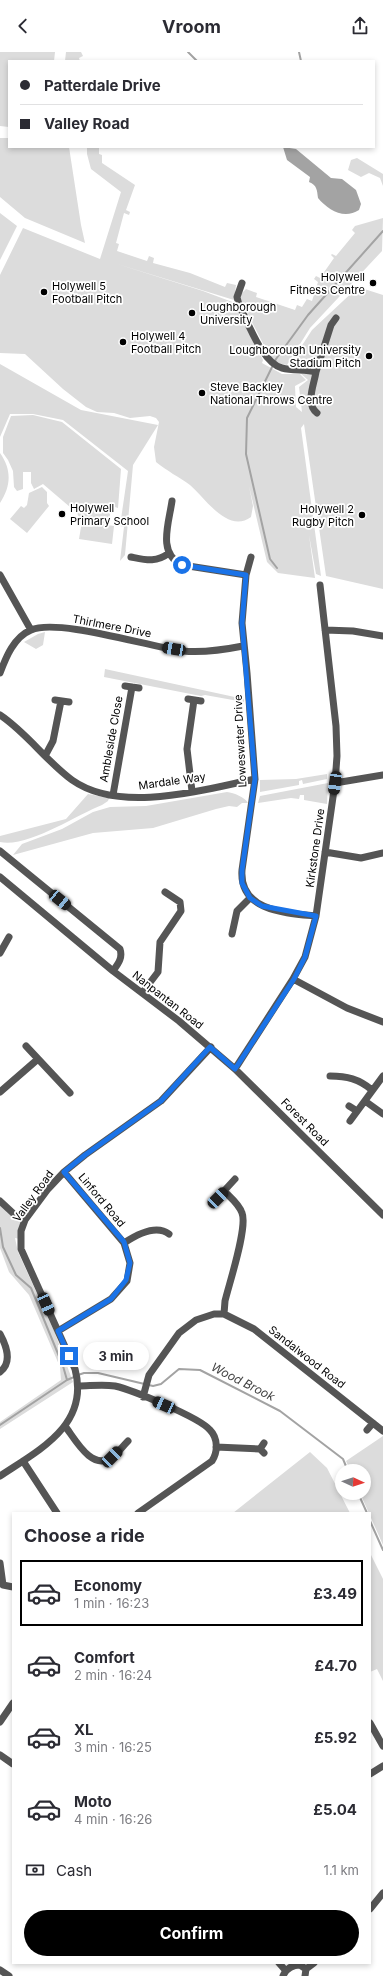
<!DOCTYPE html>
<meta charset="utf-8">
<style>
:root{--surface:#fff;--page:#f2f2f3;--text:#2b2b33;--muted:#7c7c81;--line:#e1e1e2;--accent:#000}
body{margin:0;font-family:Inter,sans-serif;background:var(--page);color:var(--text);height:100vh;display:flex;flex-direction:column;font-size:15px;white-space:nowrap}
*{box-sizing:border-box;margin:0}
p{font-size:13px;color:var(--muted)}
.icon{flex:none;width:22px;height:22px;fill:none;stroke:currentColor;stroke-width:2;stroke-linecap:round;stroke-linejoin:round}
.map{position:relative;flex:1;overflow:hidden}
.sheet{position:absolute;left:12px;top:1460px;width:359px;height:452px;display:flex;flex-direction:column;background:var(--surface);border-radius:0px;box-shadow:0 2px 6px #0003}
.sheet>*{flex:none}
.top-card{position:absolute;left:8px;top:8px;width:367px;height:88px;border-radius:0px;box-shadow:0 2px 6px #0003;display:grid;align-content:center;height:88px;padding:0 12px;background:var(--surface)}
.needle{width:26px;rotate:93deg}
.buttons{position:absolute;left:335px;top:1412px;display:grid;gap:8px}
.buttons a{display:grid;place-items:center;width:36px;height:36px;border-radius:50%;background:var(--surface);box-shadow:0 2px 6px #0003;font-size:20px}
.end{position:absolute;width:18px;height:18px;margin:-9px;border:5px solid #1a73e8;background:#fff;box-shadow:0 0 0 2px #fff}
.from{border-radius:50%}
.bubble{position:absolute;height:28px;border-radius:14px;background:var(--surface);box-shadow:0 2px 6px #0003;font-size:13px;font-weight:700;line-height:28px;text-align:center}
.car{position:absolute;width:12px;height:24px;margin:-12px -6px;border-radius:5px;box-shadow:0 0 3px 1px #0007;background:linear-gradient(#222 24%,#8ab4d8 0 40%,#222 0 76%,#8ab4d8 0 86%,#222 0)}
.top-card b{display:flex;align-items:center;gap:14px;height:38px;font-size:15px}
.top-card b+b{border-top:1px solid var(--line)}
.top-card i{width:10px;height:10px;background:var(--text)}
ul{padding:0;list-style:none}
li{display:flex;align-items:center;gap:12px;height:66px;margin:0 8px 6px;padding:0 4px;border:2px solid transparent;border-radius:0px}
li div{flex:1}
li b{display:block;font-size:15px}
li em{font-style:normal;font-weight:700}
li.on{border-color:var(--accent)}
li>.icon{width:36px;height:36px;stroke-width:1.5}
h2{padding:0 12px;font-size:18px;line-height:48px}
.pay{display:flex;align-items:center;gap:10px;height:44px;padding:0 12px;font-size:15px}
.pay p{margin-inline-start:auto}
.cta{display:flex;gap:8px;margin-top:auto;padding:8px 12px}
.cta a{flex:1;height:46px;border-radius:24px;background:var(--accent);color:#fff;font-size:16px;font-weight:700;line-height:46px;text-align:center}
header{display:flex;justify-content:space-between;align-items:center;height:52px;padding:0 12px;background:var(--surface);font-size:18px;font-weight:700}
.map>svg:first-child{display:block}
.green{fill:#dcdcdc}
.water{fill:#a3a3a3}
.lines{fill:none;stroke-linecap:round;stroke-linejoin:round}
.stream{stroke:#a3a3a3;stroke-width:2}
.minor{stroke:#555;stroke-width:7}
.route{stroke:#1a73e8;stroke-width:5}
.poi-dot{fill:#000;stroke:#fff;stroke-width:1.5}
.labels{text-anchor:middle;stroke-width:3.5;stroke-linejoin:round;paint-order:stroke}
.poi-label{font-size:11px;fill:#000;stroke:#fff;text-anchor:start}
.street-label{font-size:11px;fill:#000;stroke:#fff}
.water-label{font-size:12px;font-style:italic;fill:#444;stroke:#fff}
</style>
<header><svg class="icon" aria-label="back" viewBox="0 0 24 24"><path d="M15 5l-7 7 7 7"/></svg>Vroom<svg class="icon" aria-label="share" viewBox="0 0 24 24"><path d="M12 15V3M7 8l5-5 5 5M5 13v7h14v-7"/></svg></header>
<div class="map">
<svg width="383" height="1924" viewBox="0 0 383 1924">
<rect width="100%" height="100%" fill="#fff"/>
<path class="green" d="M 0,0 L 55,0 L 54,9 L 9,9 L 9,75 L 0,74 Z
M 66,0 L 81,0 L 83,4 L 79,6 L 80,9 L 65,9 Z
M 0,86 L 9,86 L 9,95 L 69,95 L 81,173 L 85,191 L 25,166 L 0,145 Z
M 87,95 L 99,95 L 99,102 L 102,103 L 102,111 L 135,133 L 126,158 L 130,160 L 129,163 L 124,161 L 116,191 L 119,192 L 117,199 L 147,209 L 149,204 L 154,206 L 153,211 L 190,221 L 225,235 L 227,231 L 236,233 L 234,248 L 114,211 L 203,239 L 235,251 L 263,308 L 262,311 L 282,322 L 300,322 L 306,328 L 295,334 L 296,355 L 302,360 L 299,335 L 308,328 L 290,312 L 312,278 L 358,235 L 383,243 L 383,537 L 326,524 L 304,372 L 301,376 L 321,524 L 316,522 L 309,483 L 315,526 L 278,521 L 267,510 L 249,434 L 253,454 L 251,465 C 228,482 205,446 190,433 C 179,425 167,419 156,410 L 154,395 L 159,370 L 156,366 L 150,364 L 130,366 L 114,361 L 97,360 L 86,355 L 63,337 L 25,302 L 0,301 L 0,223 L 23,176 L 100,207 L 121,140 L 91,117 L 87,102 Z
M 357,106 L 383,122 L 383,134 L 380,126 L 369,121 L 361,125 L 348,118 L 351,108 Z
M 0,161 L 17,174 L 0,208 Z
M 383,166 L 382,199 L 310,276 L 287,313 L 278,311 L 270,305 L 240,247 L 241,242 L 246,237 L 257,241 L 256,245 L 295,258 L 297,253 L 302,255 L 307,247 L 312,249 L 318,230 L 314,227 L 316,224 L 320,226 L 334,206 L 331,203 L 332,202 L 336,204 L 355,181 L 352,178 L 355,174 Z
M 0,312 L 81,358 L 158,373 L 133,413 L 125,503 L 120,509 L 124,475 L 120,474 L 128,419 L 63,368 L 33,362 L 10,362 L 0,385 L 0,398 Z
M 33,363 L 62,370 L 121,417 L 118,456 L 115,455 L 111,458 L 108,472 L 80,467 L 77,461 L 43,432 L 34,437 L 31,431 L 31,420 L 23,420 L 23,437 L 17,439 L 14,435 L 13,419 L 8,408 L 3,401 L 3,385 L 11,364 Z
M 0,401 C 12,418 11,434 0,451 Z
M 42,435 L 47,440 L 47,451 L 49,454 L 27,481 L 10,467 L 21,454 L 24,456 L 27,453 L 29,441 Z
M 82,469 L 114,474 L 112,492 L 79,487 Z
M 45,580 L 43,593 L 36,597 L 24,590 L 38,582 Z
M 105,617 L 244,647 L 244,650 L 205,643 L 201,644 L 104,625 Z
M 327,722 L 327,727 L 303,732 L 302,728 L 299,729 L 299,733 L 260,740 L 260,728 L 296,727 Z
M 328,731 L 327,752 L 304,748 L 304,743 L 300,743 L 299,747 L 291,746 L 258,751 L 260,744 Z
M 227,740 C 234,741 245,745 248,751 L 242,751 L 237,755 L 229,754 L 216,757 L 153,776 L 93,781 L 13,803 L 22,792 L 62,777 L 93,760 L 110,755 L 146,754 Z
M 88,742 L 109,746 L 108,749 L 102,753 C 76,763 28,796 0,790 L 0,784 L 66,767 Z
M 0,1149 L 25,1168 L 20,1187 L 15,1186 L 18,1200 L 55,1281 L 73,1330 L 0,1377 L 0,1370 L 61,1328 L 60,1315 L 29,1243 L 9,1220 L 0,1196 Z
M 383,1384 L 383,1493 L 360,1441 L 364,1441 L 364,1419 L 351,1419 L 346,1409 Z
M 310,1400 L 327,1416 L 350,1461 L 233,1461 Z
M 370,1501 L 383,1527 L 383,1629 L 377,1617 L 370,1620 Z"/>
<path class="water" d="M 283,95 L 296,97 L 331,126 L 342,127 L 356,138 L 361,152 L 359,158 C 344,168 328,158 318,146 C 317,138 317,133 309,130 L 310,125 L 287,108 Z"/>
<g class="lines">
<path class="stream" d="M 188,0 L 197,9
M 299,0 L 301,9
M 277,516 L 270,507 L 246,402 L 247,366 L 276,307 L 308,263 L 383,179
M 0,1176 L 3,1195 L 16,1223 L 31,1236 L 63,1314 L 67,1328 L 74,1325
M 78,1323 L 84,1321 L 98,1321 L 153,1334 L 161,1332 L 179,1317 L 200,1318 L 280,1359 L 343,1407 L 348,1419
M 0,1373 L 67,1328
M 358,1441 L 367,1461
M 370,1469 L 383,1498"/>
<path class="minor" d="M 242,231 L 237,245 L 239,253 C 248,270 262,311 282,316 C 293,319 305,317 316,320 C 314,333 305,352 317,361
M 316,320 L 331,273 L 336,266
M 172,449 C 169,471 157,501 182,513 L 246,523
M 131,505 C 146,508 156,511 169,501
M 251,505 L 246,523 L 242,571 L 247,621 L 255,727 L 242,818 C 239,859 285,861 316,864
M 0,523 L 31,578
M 325,578 L 353,579 L 383,584
M 0,621 C 6,605 14,585 31,578 C 58,566 149,595 183,599 C 204,601 223,598 243,594
M 125,634 L 139,636
M 188,647 L 201,649
M 55,648 L 69,650
M 0,663 C 27,681 46,709 72,728 C 120,762 202,738 255,727
M 45,704 L 53,689 L 61,649
M 335,731 L 383,723
M 192,739 L 187,697 L 194,648
M 113,743 L 132,635
M 0,799 L 120,897 C 123,906 118,912 113,919
M 325,800 L 361,806 L 383,801
M 0,825 L 113,919 L 179,969 L 235,1017 L 383,1163
M 232,882 L 237,859 L 250,846
M 0,901 L 9,885
M 293,927 L 347,956 L 383,970
M 142,941 L 158,920 L 160,890 L 181,859 L 180,850 L 165,840
M 26,994 L 70,1041
M 235,1017 L 293,927 L 305,905 L 316,864 L 335,731 L 337,704 L 336,674 L 320,533
M 330,1024 C 347,1024 359,1027 372,1038
M 0,1040 L 38,1007
M 365,1049 L 383,1062
M 349,1054 L 357,1059
M 350,1069 L 383,1024
M 0,1149 L 14,1162 L 25,1168
M 212,1152 L 235,1127
M 124,1191 C 136,1183 156,1172 169,1182
M 224,1262 L 225,1249 C 229,1232 248,1175 242,1161 C 239,1152 231,1146 224,1139
M 58,1279 L 111,1247 L 127,1229 L 130,1211 L 124,1191 L 64,1120
M 0,1282 C 6,1293 13,1310 0,1320
M 78,1334 C 90,1334 102,1332 115,1334 C 132,1338 199,1365 210,1378 C 218,1386 218,1400 212,1409 L 138,1461
M 143,1345 L 149,1323 L 179,1281 L 196,1268 L 214,1262 L 224,1262 L 254,1277 L 383,1379
M 65,1374 C 75,1387 92,1420 112,1405 C 118,1401 123,1394 128,1389
M 367,1378 L 373,1371
M 216,1395 L 260,1397
M 264,1401 L 260,1397 L 264,1391
M 23,1409 L 57,1461
M 0,1424 C 39,1398 90,1373 75,1317 L 21,1197 L 21,1179 L 25,1168 L 48,1137 L 64,1120 L 85,1103 L 161,1049 L 211,995
M 0,1511 L 3,1533 L 13,1535
M 0,1670 L 13,1651
M 370,1671 L 383,1694
M 0,1703 L 13,1712
M 370,1722 L 383,1714
M 370,1857 L 383,1841
M 279,1911 L 286,1919
M 306,1917 L 314,1911
M 0,1918 L 9,1924
M 283,1924 C 286,1917 292,1913 300,1913 L 306,1917 L 305,1924"/>
</g>
<g class="lines">
<path class="route" d="M 69,1304 L 58,1279 L 111,1247 L 126,1228 L 130,1211 L 124,1190 L 64,1120 L 85,1103 L 161,1049 L 210,995 L 235,1017 L 294,927 L 305,905 L 316,864 L 262,854 L 250,846 L 242,831 L 242,818 L 255,727 L 242,571 L 246,523 L 182,513"/>
</g>
<g class="poi-dot">
<circle cx="373" cy="231" r="4"/>
<circle cx="44" cy="240" r="4"/>
<circle cx="192" cy="261" r="4"/>
<circle cx="123" cy="290" r="4"/>
<circle cx="369" cy="304" r="4"/>
<circle cx="202" cy="341" r="4"/>
<circle cx="62" cy="462" r="4"/>
<circle cx="362" cy="463" r="4"/>
</g>
<g class="labels">
<g class="poi-label">
<text x="365" y="229" text-anchor="end">Holywell<tspan x="365" dy="13">Fitness Centre</tspan></text>
<text x="52" y="238">Holywell 5<tspan x="52" dy="13">Football Pitch</tspan></text>
<text x="200" y="259">Loughborough<tspan x="200" dy="13">University</tspan></text>
<text x="131" y="288">Holywell 4<tspan x="131" dy="13">Football Pitch</tspan></text>
<text x="361" y="302" text-anchor="end">Loughborough University<tspan x="361" dy="13">Stadium Pitch</tspan></text>
<text x="210" y="339">Steve Backley<tspan x="210" dy="13">National Throws Centre</tspan></text>
<text x="70" y="460">Holywell<tspan x="70" dy="13">Primary School</tspan></text>
<text x="354" y="461" text-anchor="end">Holywell 2<tspan x="354" dy="13">Rugby Pitch</tspan></text>
</g>
<g class="street-label">
<text transform="translate(112 574) rotate(11)" y="4">Thirlmere Drive</text>
<text transform="translate(111 687) rotate(-80)" y="4">Ambleside Close</text>
<text transform="translate(240 689) rotate(-93)" y="4">Loweswater Drive</text>
<text transform="translate(172 729) rotate(-8)" y="4">Mardale Way</text>
<text transform="translate(315 796) rotate(-82)" y="4">Kirkstone Drive</text>
<text transform="translate(168 948) rotate(38)" y="4">Nanpantan Road</text>
<text transform="translate(305 1070) rotate(45)" y="4">Forest Road</text>
<text transform="translate(33 1144) rotate(-54)" y="4">Valley Road</text>
<text transform="translate(102 1148) rotate(50)" y="4">Linford Road</text>
<text transform="translate(307 1305) rotate(38)" y="4">Sandalwood Road</text>
</g>
<g class="water-label">
<text transform="translate(243 1330) rotate(27)" y="4">Wood Brook</text>
</g>
</g>
</svg>
<div class="buttons">
<a><svg class="needle" viewBox="-14 -14 28 28"><path d="M0-13l5 13h-10z" fill="#e53935"/><path d="M0 13l5-13h-10z" fill="#7c7c81"/></svg></a>
</div>
<i class="end from" style="left:182px;top:513px"></i>
<i class="end" style="left:69px;top:1304px"></i>
<div class="bubble" style="left:83px;top:1290px;width:66px">3 min</div>
<i class="car" style="left:174px;top:597px;rotate:280deg"></i>
<i class="car" style="left:335px;top:731px;rotate:188deg"></i>
<i class="car" style="left:60px;top:848px;rotate:129deg"></i>
<i class="car" style="left:218px;top:1146px;rotate:45deg"></i>
<i class="car" style="left:46px;top:1252px;rotate:156deg"></i>
<i class="car" style="left:164px;top:1353px;rotate:294deg"></i>
<i class="car" style="left:112px;top:1405px;rotate:45deg"></i>
<div class="top-card">
<b><i class="from"></i>Patterdale Drive</b>
<b><i></i>Valley Road</b>
</div>
<section class="sheet">
<h2>Choose a ride</h2>
<ul>
<li class="on"><svg class="icon" aria-label="car" viewBox="0 0 24 24"><path d="M5 17H2v-5l4-1 3-4h7l3 4 3 1v5h-3M9 17h6M6 11h13"/><circle cx="7" cy="17" r="2"/><circle cx="17" cy="17" r="2"/></svg><div><b>Economy</b><p>1 min · 16:23</p></div><em>£3.49</em></li>
<li><svg class="icon" aria-label="car" viewBox="0 0 24 24"><path d="M5 17H2v-5l4-1 3-4h7l3 4 3 1v5h-3M9 17h6M6 11h13"/><circle cx="7" cy="17" r="2"/><circle cx="17" cy="17" r="2"/></svg><div><b>Comfort</b><p>2 min · 16:24</p></div><em>£4.70</em></li>
<li><svg class="icon" aria-label="car" viewBox="0 0 24 24"><path d="M5 17H2v-5l4-1 3-4h7l3 4 3 1v5h-3M9 17h6M6 11h13"/><circle cx="7" cy="17" r="2"/><circle cx="17" cy="17" r="2"/></svg><div><b>XL</b><p>3 min · 16:25</p></div><em>£5.92</em></li>
<li><svg class="icon" aria-label="car" viewBox="0 0 24 24"><path d="M5 17H2v-5l4-1 3-4h7l3 4 3 1v5h-3M9 17h6M6 11h13"/><circle cx="7" cy="17" r="2"/><circle cx="17" cy="17" r="2"/></svg><div><b>Moto</b><p>4 min · 16:26</p></div><em>£5.04</em></li>
</ul>
<div class="pay"><svg class="icon" aria-label="cash" viewBox="0 0 24 24"><path d="M3 7h18v10H3z"/><circle cx="12" cy="12" r="2"/></svg>Cash<p>1.1 km</p></div>
<div class="cta"><a>Confirm</a></div>
</section>
</div>
